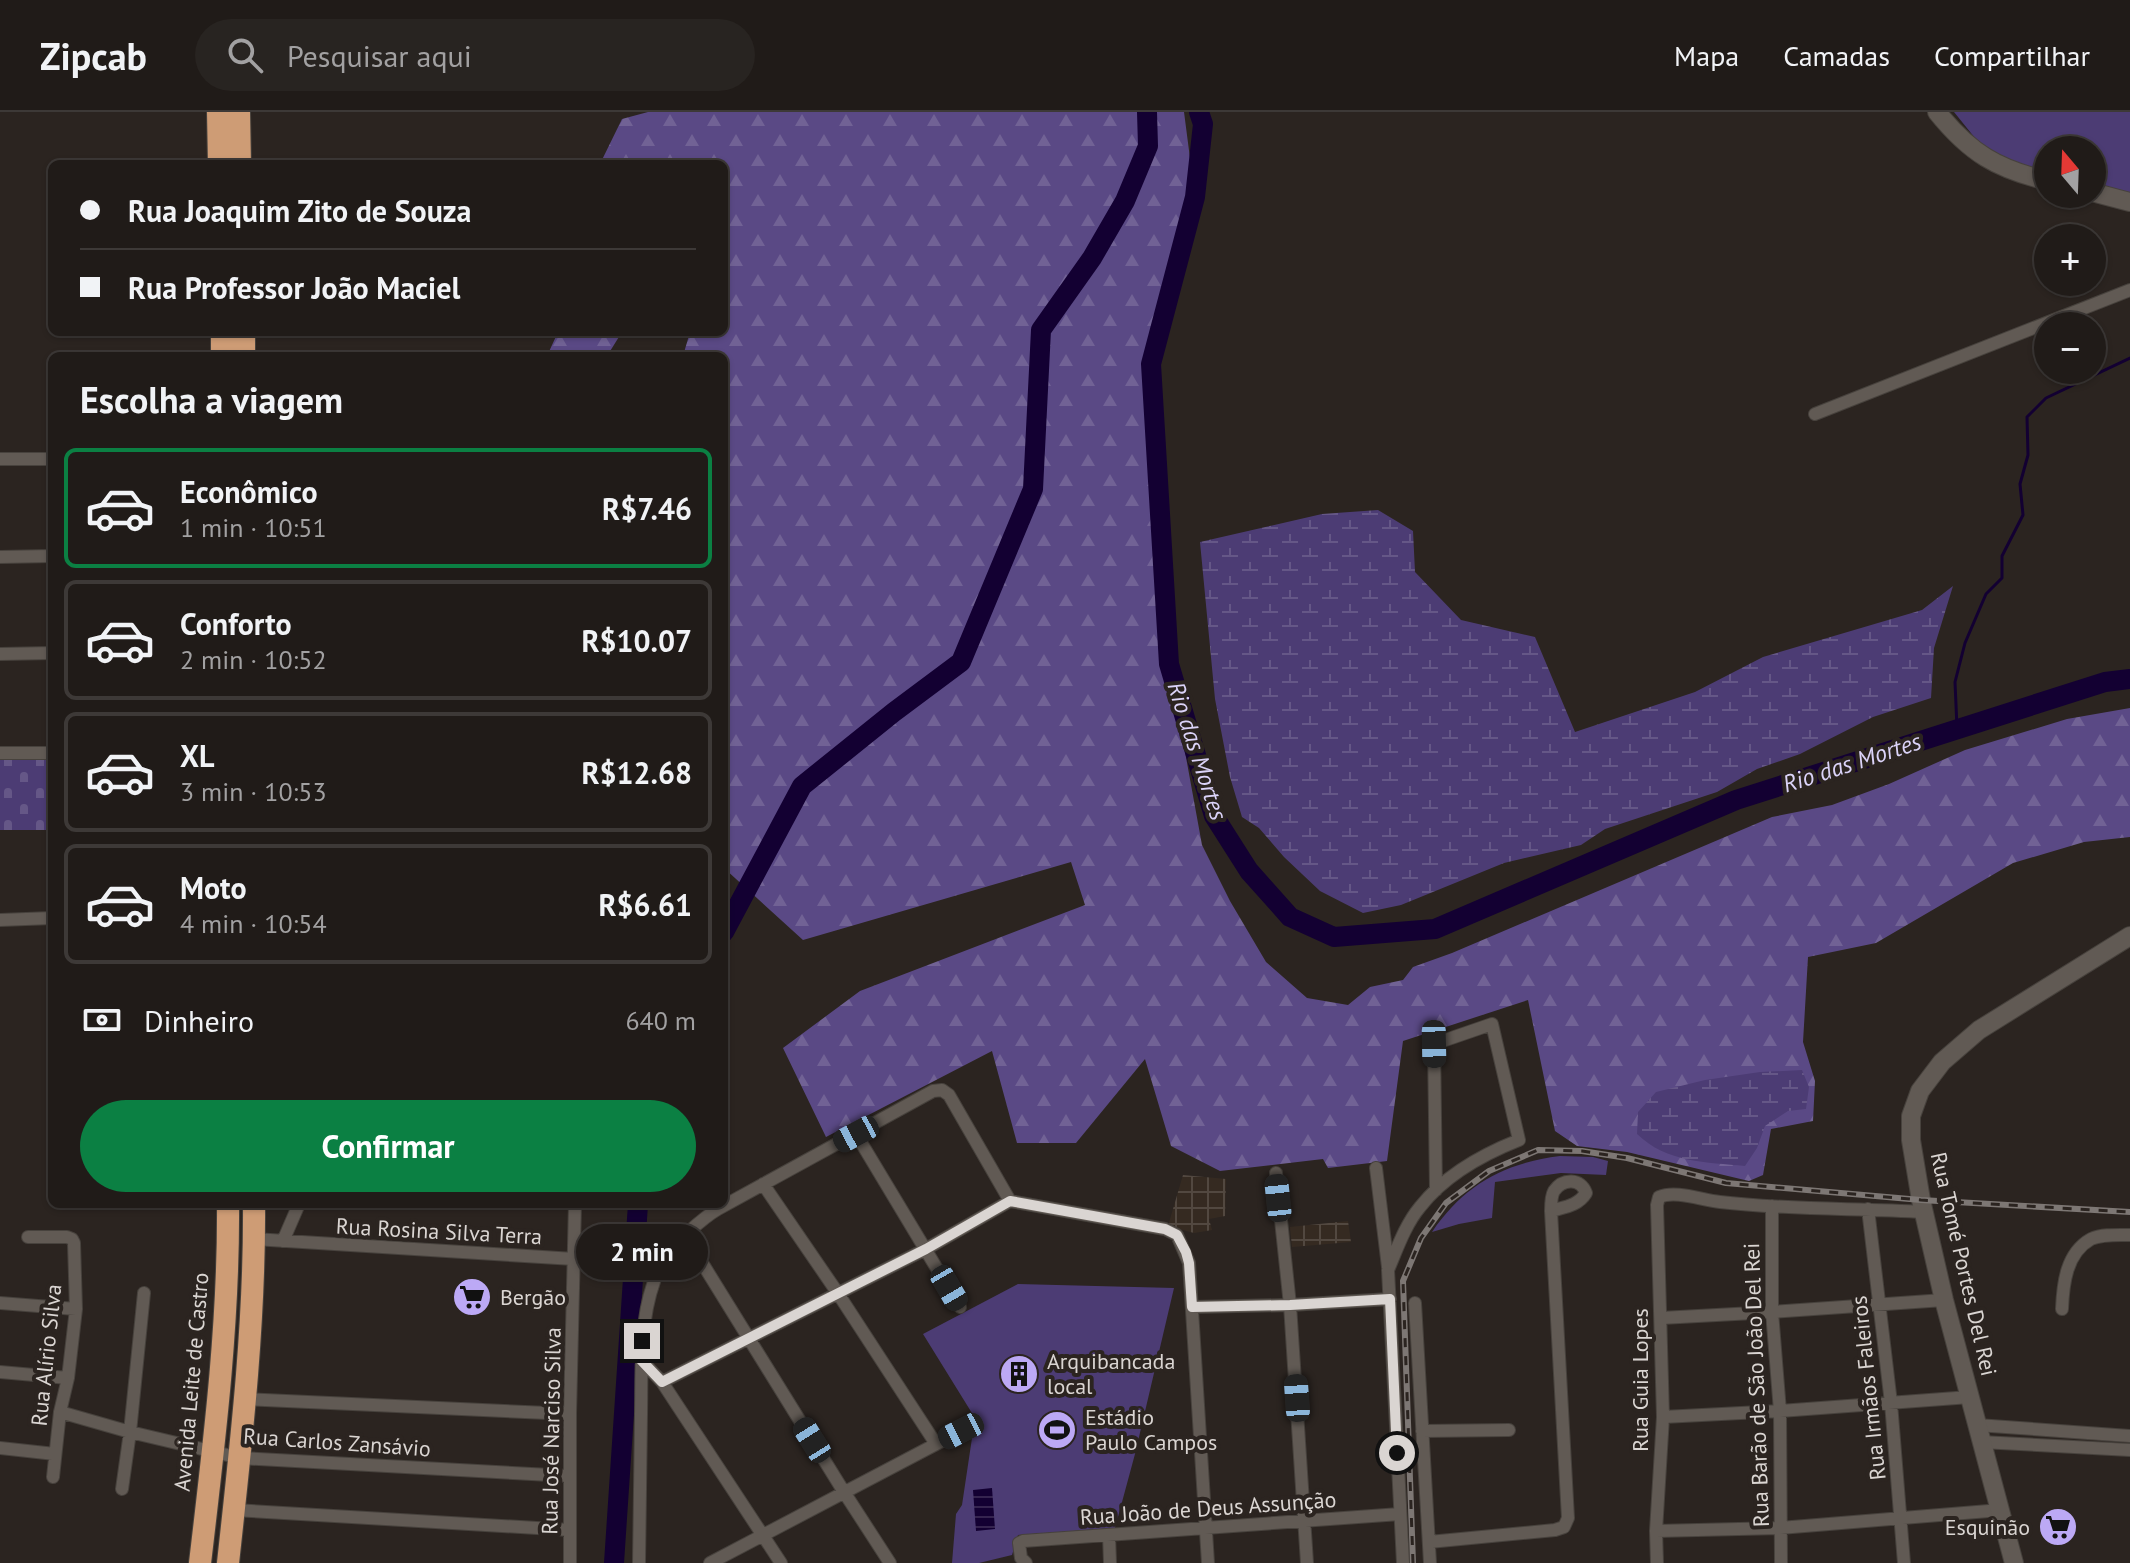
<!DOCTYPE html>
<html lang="pt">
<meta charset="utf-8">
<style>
:root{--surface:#201b18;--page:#282421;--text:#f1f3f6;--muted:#a2a1a2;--line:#3d3937;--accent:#0b8043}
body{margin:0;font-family:"PT Sans",sans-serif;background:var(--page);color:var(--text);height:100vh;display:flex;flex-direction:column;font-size:30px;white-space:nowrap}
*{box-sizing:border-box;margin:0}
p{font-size:26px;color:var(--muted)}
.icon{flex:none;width:44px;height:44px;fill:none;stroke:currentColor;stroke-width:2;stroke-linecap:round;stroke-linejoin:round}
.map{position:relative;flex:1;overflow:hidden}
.panel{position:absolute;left:48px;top:240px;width:680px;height:856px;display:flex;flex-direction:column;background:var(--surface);border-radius:12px;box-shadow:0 2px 6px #0004,0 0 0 2px var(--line)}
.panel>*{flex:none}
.guide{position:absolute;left:48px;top:48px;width:680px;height:176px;border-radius:12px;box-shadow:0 2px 6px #0004,0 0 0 2px var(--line);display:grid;align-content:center;height:176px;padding:0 32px;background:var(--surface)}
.needle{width:52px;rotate:341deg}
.tools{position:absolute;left:2034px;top:24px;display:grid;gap:16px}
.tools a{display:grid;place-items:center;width:72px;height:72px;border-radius:50%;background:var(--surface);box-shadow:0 2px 6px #0004,0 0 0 2px var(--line);font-size:40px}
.end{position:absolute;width:36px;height:36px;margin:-18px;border:10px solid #dad5d2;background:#111;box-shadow:0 0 0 4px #111}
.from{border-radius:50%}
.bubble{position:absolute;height:56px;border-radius:28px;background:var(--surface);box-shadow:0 2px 6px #0004,0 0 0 2px var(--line);font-size:26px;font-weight:800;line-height:56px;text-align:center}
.car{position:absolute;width:24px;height:48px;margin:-24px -12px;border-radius:10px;box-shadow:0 0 6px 2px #0007;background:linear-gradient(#222 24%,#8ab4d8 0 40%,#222 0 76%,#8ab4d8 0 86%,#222 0)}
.guide b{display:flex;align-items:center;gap:28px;height:76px;font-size:30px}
.guide b+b{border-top:2px solid var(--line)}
.guide i{width:20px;height:20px;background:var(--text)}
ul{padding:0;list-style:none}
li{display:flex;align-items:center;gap:24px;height:120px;margin:0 16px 12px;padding:0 16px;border:4px solid var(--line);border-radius:12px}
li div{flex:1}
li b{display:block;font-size:30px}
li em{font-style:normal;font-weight:800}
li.active{border-color:var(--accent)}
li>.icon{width:72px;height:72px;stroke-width:1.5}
h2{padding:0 32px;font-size:36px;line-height:96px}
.pay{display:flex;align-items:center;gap:20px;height:88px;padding:0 32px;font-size:30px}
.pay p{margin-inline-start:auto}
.primary-button{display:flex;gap:16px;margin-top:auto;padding:16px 32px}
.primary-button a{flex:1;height:92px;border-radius:48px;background:var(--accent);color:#fff;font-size:32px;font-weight:800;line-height:92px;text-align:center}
header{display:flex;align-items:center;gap:48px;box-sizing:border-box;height:112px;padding:0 40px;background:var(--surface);border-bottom:2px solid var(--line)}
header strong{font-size:38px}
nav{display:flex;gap:44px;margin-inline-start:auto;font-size:28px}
.search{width:560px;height:72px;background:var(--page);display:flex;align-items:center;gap:20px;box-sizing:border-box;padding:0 28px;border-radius:44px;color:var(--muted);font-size:30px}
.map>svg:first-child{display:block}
.industrial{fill:url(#industrial-grid)}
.green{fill:#4c3c74}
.forest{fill:url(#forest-firs)}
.wetland{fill:url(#wetland-marsh)}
.cemetery{fill:url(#cemetery-stones)}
.water{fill:url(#water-rules)}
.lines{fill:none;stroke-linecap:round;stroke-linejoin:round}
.stream{stroke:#130032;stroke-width:3}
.river{stroke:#130032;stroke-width:20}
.minor-casing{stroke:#47423d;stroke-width:14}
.secondary-casing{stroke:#47423d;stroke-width:20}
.trunk-casing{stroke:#47423d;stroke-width:24}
.minor{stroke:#615a54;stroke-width:12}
.secondary{stroke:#615a54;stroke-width:18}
.trunk{stroke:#ce9c75;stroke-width:22}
.rail-casing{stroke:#7d7774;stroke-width:6}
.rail{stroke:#2b2420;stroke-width:3;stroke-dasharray:9;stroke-linecap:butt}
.route{stroke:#dad5d2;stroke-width:10}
.labels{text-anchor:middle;stroke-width:8;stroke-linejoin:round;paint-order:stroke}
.street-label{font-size:22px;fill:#dad5d2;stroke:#2b2420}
.poi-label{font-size:22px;fill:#dad5d2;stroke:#2b2420;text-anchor:start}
.water-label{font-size:24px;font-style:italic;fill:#dbd3f8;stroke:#2b2420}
</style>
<header>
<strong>Zipcab</strong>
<div class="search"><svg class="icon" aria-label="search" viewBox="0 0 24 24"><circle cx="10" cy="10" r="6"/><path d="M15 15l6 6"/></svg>Pesquisar aqui</div>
<nav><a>Mapa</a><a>Camadas</a><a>Compartilhar</a></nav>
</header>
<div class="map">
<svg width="2130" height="1451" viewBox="0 0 2130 1451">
<defs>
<pattern id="industrial-grid" width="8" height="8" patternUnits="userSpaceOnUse" patternTransform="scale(2)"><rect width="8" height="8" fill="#352a21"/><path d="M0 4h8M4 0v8" fill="none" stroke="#524840"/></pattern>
<pattern id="forest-firs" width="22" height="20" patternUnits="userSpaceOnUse" patternTransform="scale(2)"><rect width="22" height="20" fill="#5a4985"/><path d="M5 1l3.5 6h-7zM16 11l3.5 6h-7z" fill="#716295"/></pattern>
<pattern id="wetland-marsh" width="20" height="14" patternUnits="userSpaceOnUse" patternTransform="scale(2)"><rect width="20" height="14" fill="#4c3c74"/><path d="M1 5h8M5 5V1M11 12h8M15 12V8" fill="none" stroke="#655787"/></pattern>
<pattern id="cemetery-stones" width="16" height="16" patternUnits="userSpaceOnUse" patternTransform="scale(2)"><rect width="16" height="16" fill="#4c3c74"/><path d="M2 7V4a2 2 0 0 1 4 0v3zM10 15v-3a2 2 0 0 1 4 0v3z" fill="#655787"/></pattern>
<pattern id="water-rules" width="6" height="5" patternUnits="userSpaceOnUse" patternTransform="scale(2)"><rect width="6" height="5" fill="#130032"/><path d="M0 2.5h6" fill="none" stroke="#35244f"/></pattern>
</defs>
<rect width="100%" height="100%" fill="#2b2420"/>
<path class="industrial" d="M 1183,1063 L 1226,1067 L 1225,1104 L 1209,1107 L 1212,1118 L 1194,1121 L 1168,1114 Z
M 1348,1109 L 1351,1130 L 1292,1135 L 1290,1115 Z"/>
<path class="green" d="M 1954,0 L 2130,0 L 2130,82 L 2092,74 L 2092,38 L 2048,38 L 2048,64 L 2022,55 L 1979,31 Z
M 1560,1044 L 1593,1045 L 1608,1049 L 1606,1063 L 1561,1061 L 1495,1070 L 1492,1106 L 1459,1112 L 1432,1120 C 1464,1073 1504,1051 1560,1044 Z
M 1018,1172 L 1174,1176 L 1135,1342 L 1115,1416 L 1018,1423 L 1012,1443 L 979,1451 L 952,1451 L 956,1402 L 962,1393 L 975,1306 L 923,1222 Z"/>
<path class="forest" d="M 648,0 L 1184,0 L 1195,85 L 1151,252 L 1169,552 L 1202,733 L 1230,789 L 1266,850 L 1307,886 L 1348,893 L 1370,875 L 1403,868 L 1413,855 L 1452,841 L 1772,705 L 1832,693 L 1889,672 L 1965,638 L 2067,607 L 2130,596 L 2130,725 L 2084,730 L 2013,751 L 1876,831 L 1808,845 L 1803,930 L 1815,969 L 1813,1009 L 1771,1017 L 1763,1063 L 1749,1069 L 1627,1040 L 1577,1034 L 1555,1019 L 1528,888 L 1403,929 L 1387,1049 L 1328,1056 L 1323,1047 L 1220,1059 L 1171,1034 L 1145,947 L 1076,1031 L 1017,1031 L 992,939 L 826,1025 L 783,936 L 860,879 L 1085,793 L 1071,750 L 803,828 L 724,756 L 724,244 L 683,244 L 690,220 L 724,220 L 724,52 L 600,52 L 622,7 Z
M 558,220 L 622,220 L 607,244 L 547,244 Z"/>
<path class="wetland" d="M 1378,398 L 1413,419 L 1415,460 L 1461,508 L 1535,525 L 1575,620 L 1695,580 L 1763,545 L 1922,498 L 1953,474 L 1934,536 L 1931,586 L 1873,605 L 1800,642 L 1757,657 L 1717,680 L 1605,717 L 1581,733 L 1504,751 L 1401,793 L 1363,801 L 1320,779 L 1284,745 L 1259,716 L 1242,705 L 1230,665 L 1215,587 L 1200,430 L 1322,402 Z
M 1802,958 L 1809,975 L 1806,997 L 1788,999 L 1765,1014 L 1757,1036 L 1745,1054 C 1706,1050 1667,1051 1637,1022 L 1638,1000 L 1656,980 L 1705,968 L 1760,960 Z"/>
<path class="cemetery" d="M 0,648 L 52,648 L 52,718 L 0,718 Z"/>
<path class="water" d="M 992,1376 L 995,1417 L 976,1419 L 973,1378 Z"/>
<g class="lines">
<path class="stream" d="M 1957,616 L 1955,570 L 1965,531 L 1986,482 L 2002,466 L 2002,444 L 2023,403 L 2020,372 L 2028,343 L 2027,305 L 2046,286 L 2130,246"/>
<path class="river" d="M 1199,0 L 1203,12 L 1195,85 L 1151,252 L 1169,552 L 1214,704 L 1249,759 L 1290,805 L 1334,825 L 1435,817 L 1736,688 L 2105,570 L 2130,567
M 724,820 L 802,674 L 894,600 L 961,550 L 1033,377 L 1041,218 L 1092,146 L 1125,89 L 1148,34 L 1147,0
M 614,1451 L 638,1092"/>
<defs>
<path id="minor" d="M 1815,302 L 2130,178
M 0,347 L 52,347
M 0,445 L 52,444
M 0,542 L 52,541
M 0,641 L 52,641
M 0,808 L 52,806
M 856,1022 L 960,1195
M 1376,1056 L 1388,1155
M 1276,1061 L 1290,1193 L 1307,1451
M 763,1072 L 837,1180 L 936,1332
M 1772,1094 L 1772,1200 L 1780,1299 L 1781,1451
M 1868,1097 L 1891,1291 L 1904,1451
M 28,1125 L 67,1125 L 72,1127 L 74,1131 L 76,1197 L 68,1266 L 60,1300 L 53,1365
M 254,1127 L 574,1147 L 689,1147 L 698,1149 L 704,1154 L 844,1380 L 890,1451
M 283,1129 L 299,1092
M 0,1191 L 76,1197
M 1415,1191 L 1430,1451
M 1192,1195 L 1290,1193 L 1390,1187
M 2062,1197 C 2063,1172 2066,1141 2091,1127 C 2102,1122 2118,1123 2130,1123
M 1661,1206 L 1772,1200 L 1944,1188
M 641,1248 L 662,1270 L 781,1451
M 0,1260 L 68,1266
M 662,1270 L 926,1137 L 1010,1089 L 1165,1117 L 1177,1123 L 1189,1151 L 1208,1451
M 245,1287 L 570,1302
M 60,1300 L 130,1320 L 240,1346 L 569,1364
M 1663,1305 L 1780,1299 L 1970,1285
M 1977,1313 L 2130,1324
M 1422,1319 L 1509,1318
M 1981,1330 L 2130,1338
M 0,1336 L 55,1342
M 122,1377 L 130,1320 L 144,1181
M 234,1398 L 570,1418
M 1656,1419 L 1780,1416 L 2001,1398
M 1109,1423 L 1110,1451
M 1429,1430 L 1555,1418 L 1564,1415 L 1568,1406 L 1551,1099 C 1551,1092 1551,1084 1554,1079 C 1563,1066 1581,1066 1586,1081 C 1578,1094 1564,1095 1551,1099
M 570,1451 L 570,1302 L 575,1092
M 639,1451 C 640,1402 640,1353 641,1303 C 642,1251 638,1194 664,1147 C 672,1133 704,1105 718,1097 L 933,979 L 942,978 L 949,983 L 1010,1089
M 710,1451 L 961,1319
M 1026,1451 L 1021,1446 L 1019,1431 L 1023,1429 L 1400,1402
M 1403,1451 L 1388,1158 C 1397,1137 1405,1113 1420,1095 C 1445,1063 1481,1043 1519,1028 L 1492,912 L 1434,932 L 1436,1078
M 1657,1451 L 1656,1419 L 1663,1305 L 1657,1093 L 1659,1085 C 1676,1078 1701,1088 1720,1090 C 1787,1098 1856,1096 1924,1100"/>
<path id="secondary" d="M 1937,0 C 1970,41 1997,57 2048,69
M 2092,80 L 2130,90
M 2014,1451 L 1944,1188 L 1921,1088 L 1911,1028 L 1911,1004 L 1920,979 L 1942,950 L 1979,918 L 2130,824"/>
<path id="trunk" d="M 218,0 L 219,52
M 239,0 L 240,52
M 222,220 L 222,244
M 244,220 L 244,244
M 200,1451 C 214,1332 229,1212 228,1092
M 228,1451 C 241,1332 255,1212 254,1092"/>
</defs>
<use href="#minor" class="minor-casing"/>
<use href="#secondary" class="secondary-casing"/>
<use href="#trunk" class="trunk-casing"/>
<use href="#minor" class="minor"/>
<use href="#secondary" class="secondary"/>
<use href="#trunk" class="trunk"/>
<defs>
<path id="rail" d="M 1413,1451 L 1403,1169 L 1421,1126 L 1446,1091 L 1489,1059 L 1538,1038 L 1582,1039 L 1627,1046 L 1726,1071 L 1921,1088 L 2130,1100"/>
</defs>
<use href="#rail" class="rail-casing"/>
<use href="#rail" class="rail"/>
</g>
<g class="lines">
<path class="route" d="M 642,1229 L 641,1248 L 662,1270 L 926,1137 L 1010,1089 L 1165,1117 L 1177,1123 L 1186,1140 L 1189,1151 L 1192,1195 L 1290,1193 L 1390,1187 L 1397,1341"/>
</g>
<defs>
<symbol id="supermarket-disc" viewBox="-11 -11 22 22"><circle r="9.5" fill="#bca9f5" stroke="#2b2420"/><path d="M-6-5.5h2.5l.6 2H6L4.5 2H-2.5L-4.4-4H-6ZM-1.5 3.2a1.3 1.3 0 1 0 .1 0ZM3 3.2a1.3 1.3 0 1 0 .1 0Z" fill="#111"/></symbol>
<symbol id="building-disc" viewBox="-11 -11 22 22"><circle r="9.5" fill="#bca9f5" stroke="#2b2420"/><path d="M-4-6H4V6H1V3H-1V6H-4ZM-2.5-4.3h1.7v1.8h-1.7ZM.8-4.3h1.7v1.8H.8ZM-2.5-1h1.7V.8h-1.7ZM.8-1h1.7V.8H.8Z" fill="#111"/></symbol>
<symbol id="stadium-disc" viewBox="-11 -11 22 22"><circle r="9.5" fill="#bca9f5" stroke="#2b2420"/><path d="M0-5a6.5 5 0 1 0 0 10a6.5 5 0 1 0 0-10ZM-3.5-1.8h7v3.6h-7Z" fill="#111"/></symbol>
</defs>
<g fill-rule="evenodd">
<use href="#supermarket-disc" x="450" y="1163" width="44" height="44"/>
<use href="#building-disc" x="997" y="1240" width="44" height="44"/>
<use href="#stadium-disc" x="1035" y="1296" width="44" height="44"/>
<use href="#supermarket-disc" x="2036" y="1393" width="44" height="44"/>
</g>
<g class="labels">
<g class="street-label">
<text transform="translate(439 1119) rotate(3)" y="8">Rua Rosina Silva Terra</text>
<text transform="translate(1964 1152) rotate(77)" y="8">Rua Tomé Portes Del Rei</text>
<text transform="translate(46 1243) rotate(-84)" y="8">Rua Alírio Silva</text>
<text transform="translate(1640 1268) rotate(-90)" y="8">Rua Guia Lopes</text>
<text transform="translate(191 1270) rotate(-85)" y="8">Avenida Leite de Castro</text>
<text transform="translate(1756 1273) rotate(-92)" y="8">Rua Barão de São João Del Rei</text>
<text transform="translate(1868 1276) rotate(-96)" y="8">Rua Irmãos Faleiros</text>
<text transform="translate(551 1319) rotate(-89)" y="8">Rua José Narciso Silva</text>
<text transform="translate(337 1330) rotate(4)" y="8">Rua Carlos Zansávio</text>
<text transform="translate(1208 1396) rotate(-4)" y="8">Rua João de Deus Assunção</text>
</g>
<g class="poi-label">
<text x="500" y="1193">Bergão</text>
<text x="1047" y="1257">Arquibancada<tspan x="1047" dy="25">local</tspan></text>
<text x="1085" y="1313">Estádio<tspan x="1085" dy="25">Paulo Campos</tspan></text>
<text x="2030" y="1423" text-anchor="end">Esquinão</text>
</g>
<g class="water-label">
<text transform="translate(1197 639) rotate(72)" y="8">Rio das Mortes</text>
<text transform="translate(1852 651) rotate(-18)" y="8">Rio das Mortes</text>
</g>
</g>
</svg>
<div class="tools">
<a><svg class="needle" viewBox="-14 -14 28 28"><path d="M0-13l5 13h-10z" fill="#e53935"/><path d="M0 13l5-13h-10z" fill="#a2a1a2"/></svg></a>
<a>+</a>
<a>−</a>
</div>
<i class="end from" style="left:1397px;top:1341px"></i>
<i class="end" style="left:642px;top:1229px"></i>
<div class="bubble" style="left:576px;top:1112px;width:132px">2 min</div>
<i class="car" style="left:1434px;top:932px;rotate:179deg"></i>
<i class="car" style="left:856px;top:1022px;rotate:242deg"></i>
<i class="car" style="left:1278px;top:1086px;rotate:354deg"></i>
<i class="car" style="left:949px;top:1176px;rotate:150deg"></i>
<i class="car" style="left:1297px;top:1286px;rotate:356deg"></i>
<i class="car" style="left:961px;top:1319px;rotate:243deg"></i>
<i class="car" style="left:812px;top:1328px;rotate:328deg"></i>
<div class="guide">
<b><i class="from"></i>Rua Joaquim Zito de Souza</b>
<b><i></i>Rua Professor João Maciel</b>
</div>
<section class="panel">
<h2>Escolha a viagem</h2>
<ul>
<li class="active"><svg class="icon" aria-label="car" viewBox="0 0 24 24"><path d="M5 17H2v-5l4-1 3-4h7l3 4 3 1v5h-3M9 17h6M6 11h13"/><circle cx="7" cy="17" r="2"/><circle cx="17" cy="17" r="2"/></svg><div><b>Econômico</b><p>1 min · 10:51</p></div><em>R$7.46</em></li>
<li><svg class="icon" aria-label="car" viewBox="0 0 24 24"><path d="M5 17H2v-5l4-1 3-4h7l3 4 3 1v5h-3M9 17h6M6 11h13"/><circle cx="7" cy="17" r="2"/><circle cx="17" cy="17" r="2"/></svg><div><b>Conforto</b><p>2 min · 10:52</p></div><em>R$10.07</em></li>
<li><svg class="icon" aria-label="car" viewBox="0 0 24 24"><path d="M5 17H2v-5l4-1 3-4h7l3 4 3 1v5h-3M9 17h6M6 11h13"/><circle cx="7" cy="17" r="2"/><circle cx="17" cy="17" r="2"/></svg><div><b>XL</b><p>3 min · 10:53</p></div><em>R$12.68</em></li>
<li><svg class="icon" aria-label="car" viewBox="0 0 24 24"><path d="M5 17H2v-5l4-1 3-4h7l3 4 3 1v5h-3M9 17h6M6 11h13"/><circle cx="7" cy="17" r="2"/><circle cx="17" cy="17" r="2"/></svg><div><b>Moto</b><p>4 min · 10:54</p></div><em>R$6.61</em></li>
</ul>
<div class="pay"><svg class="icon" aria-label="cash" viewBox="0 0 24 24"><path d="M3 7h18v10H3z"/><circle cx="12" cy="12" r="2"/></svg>Dinheiro<p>640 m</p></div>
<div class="primary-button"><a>Confirmar</a></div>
</section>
</div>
